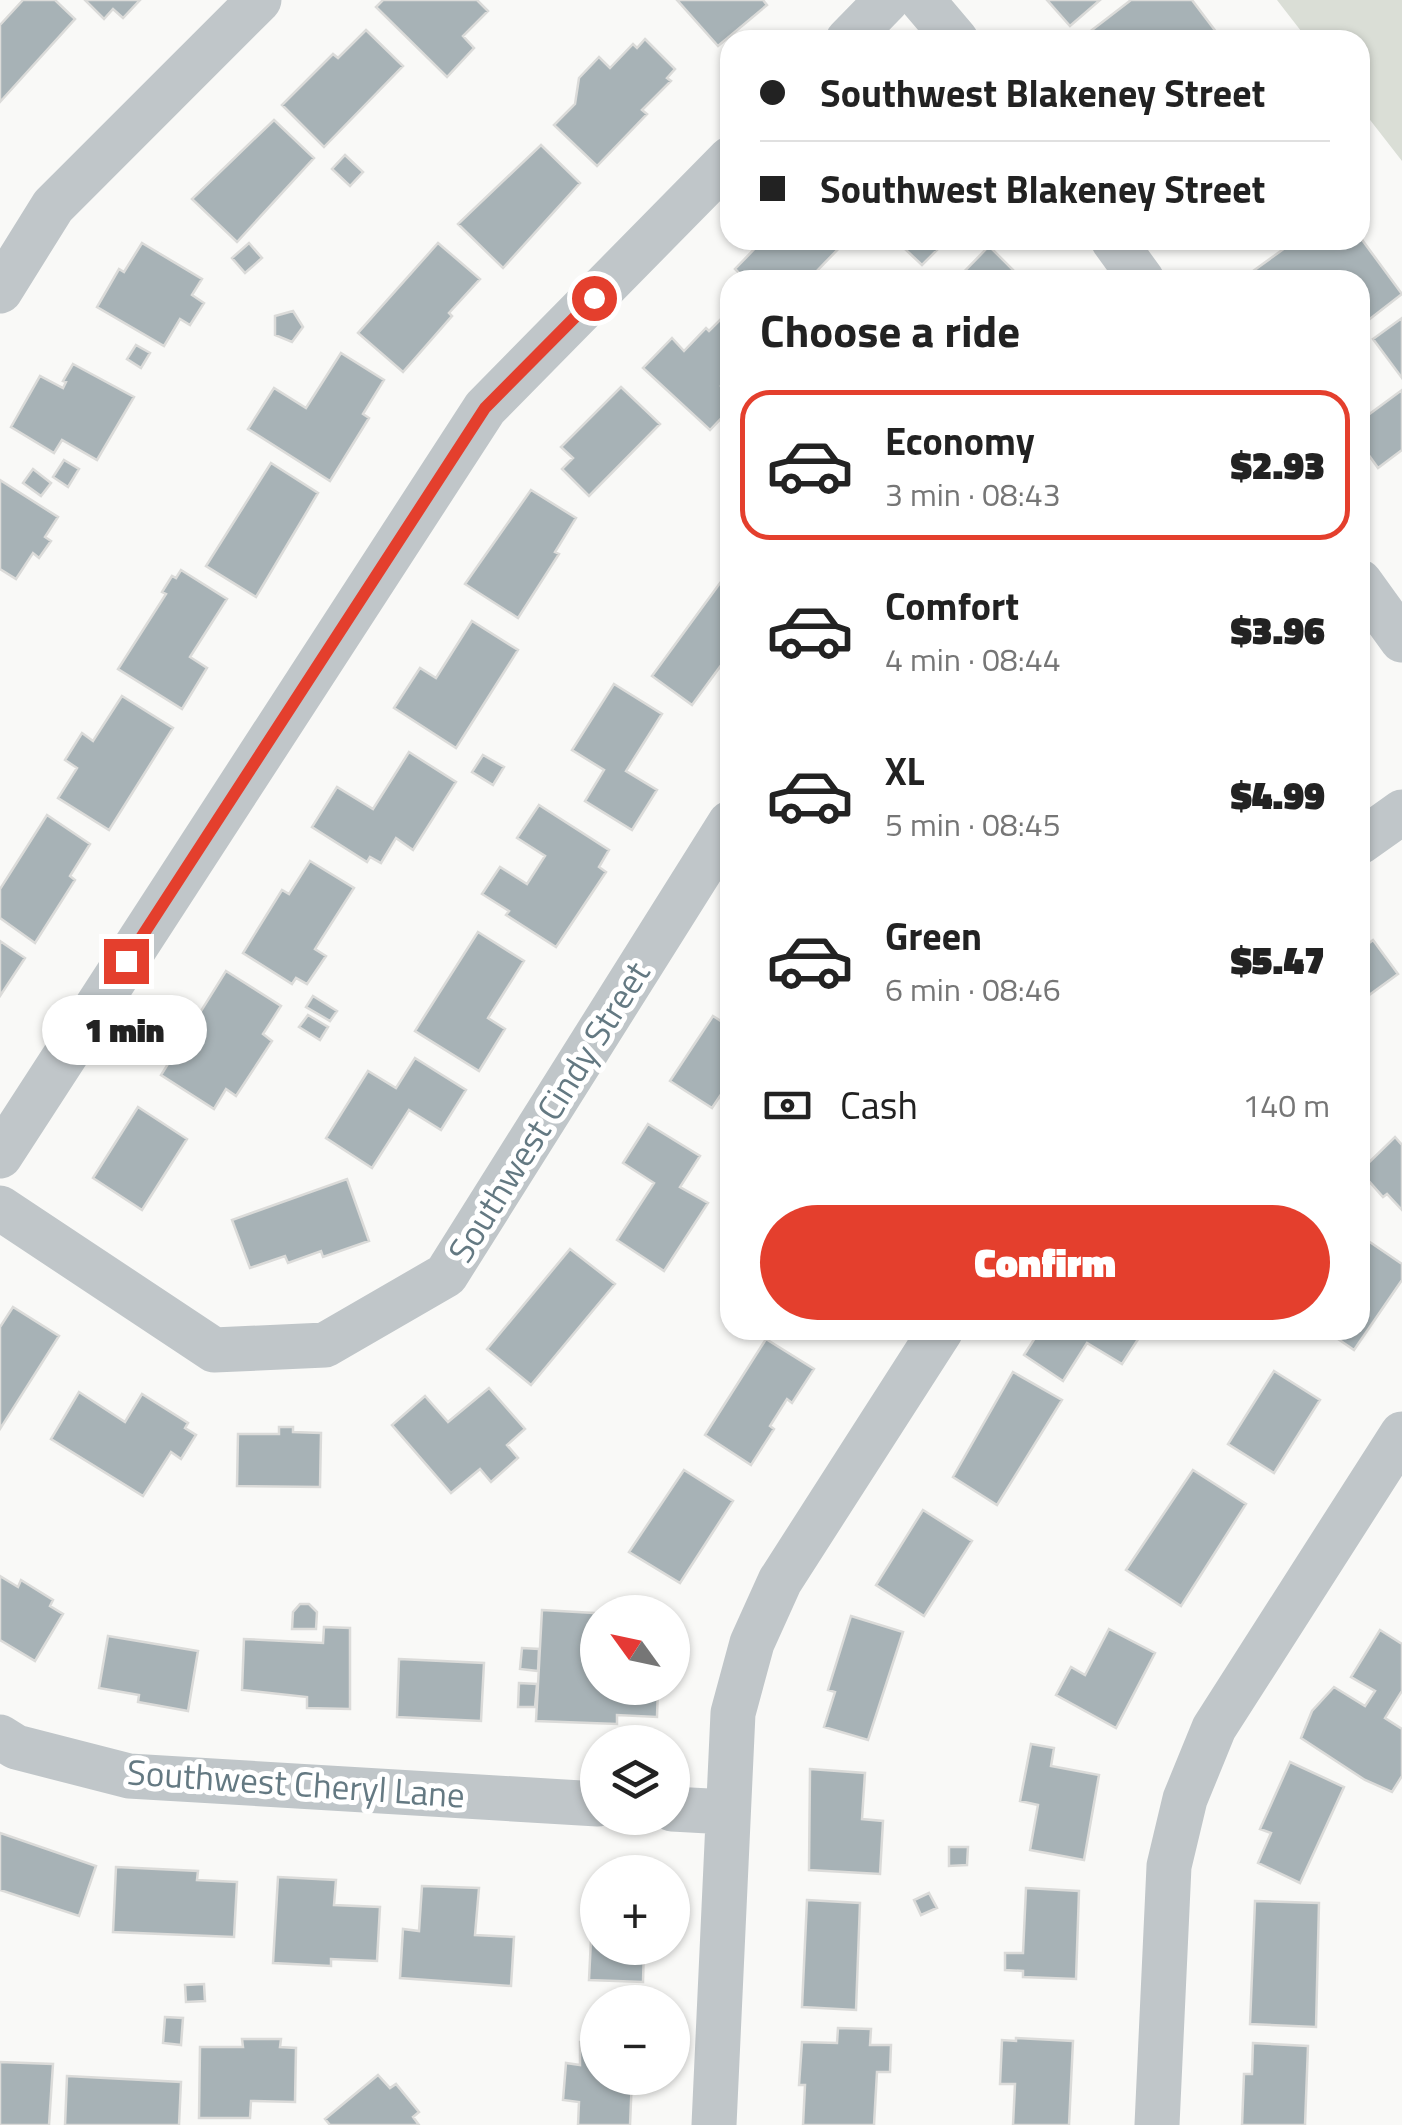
<!DOCTYPE html>
<meta charset="utf-8">
<style>
:root{--surface:#fff;--page:#f2f2f2;--text:#222;--muted:#767676;--line:#e0e0e0;--accent:#e43f2d}
body{margin:0;font-family:"Titillium Web",sans-serif;background:var(--page);color:var(--text);height:100vh;display:flex;flex-direction:column;font-size:38px;white-space:nowrap}
*{box-sizing:border-box;margin:0}
p{font-size:32px;color:var(--muted)}
.icon{flex:none;width:55px;height:55px;fill:none;stroke:currentColor;stroke-width:2;stroke-linecap:round;stroke-linejoin:round}
.map{position:relative;flex:1;overflow:hidden}
.details{position:absolute;left:720px;top:270px;width:650px;height:1070px;display:flex;flex-direction:column;background:var(--surface);border-radius:30px;box-shadow:0 2px 8px #0004}
.details>*{flex:none}
.top-card{position:absolute;left:720px;top:30px;width:650px;height:220px;border-radius:30px;box-shadow:0 2px 8px #0004;display:grid;align-content:center;height:220px;padding:0 40px;background:var(--surface)}
.needle{width:65px;rotate:303deg}
.fabs{position:absolute;left:580px;top:1595px;display:grid;gap:20px}
.fabs a{display:grid;place-items:center;width:110px;height:110px;border-radius:50%;background:var(--surface);box-shadow:0 2px 8px #0004;font-size:50px}
.end{position:absolute;width:45px;height:45px;margin:-22px;border:12px solid #e43f2d;background:#fff;box-shadow:0 0 0 5px #fff}
.from{border-radius:50%}
.bubble{position:absolute;height:70px;border-radius:35px;background:var(--surface);box-shadow:0 2px 8px #0004;font-size:32px;font-weight:800;line-height:70px;text-align:center}
.top-card b{display:flex;align-items:center;gap:35px;height:95px;font-size:38px}
.top-card b+b{border-top:2px solid var(--line)}
.top-card i{width:25px;height:25px;background:var(--text)}
ul{padding:0;list-style:none}
li{display:flex;align-items:center;gap:30px;height:150px;margin:0 20px 15px;padding:0 20px;border:5px solid transparent;border-radius:30px}
li div{flex:1}
li b{display:block;font-size:38px}
li em{font-style:normal;font-weight:800}
li.current{border-color:var(--accent)}
li>.icon{width:90px;height:90px;stroke-width:1.5}
h2{padding:0 40px;font-size:45px;line-height:120px}
.pay{display:flex;align-items:center;gap:25px;height:110px;padding:0 40px;font-size:38px}
.pay p{margin-inline-start:auto}
.button{display:flex;gap:20px;margin-top:auto;padding:20px 40px}
.button a{flex:1;height:115px;border-radius:60px;background:var(--accent);color:#fff;font-size:40px;font-weight:800;line-height:115px;text-align:center}
.map>svg:first-child{display:block}
.green{fill:#daded6}
.building{fill:#a7b2b6;stroke:#dbdbd9;stroke-width:2.5}
.lines{fill:none;stroke-linecap:round;stroke-linejoin:round}
.minor{stroke:#c0c6c9;stroke-width:45}
.route{stroke:#e43f2d;stroke-width:12}
.labels{text-anchor:middle;stroke-width:10;stroke-linejoin:round;paint-order:stroke}
.street-label{font-size:35px;fill:#647982;stroke:#fff}
</style>
<div class="map">
<svg width="1402" height="2125" viewBox="0 0 1402 2125">
<rect width="100%" height="100%" fill="#f9f9f7"/>
<path class="green" d="M 1277,0 L 1402,0 L 1402,161 L 1360,107 L 1360,40 L 1308,40 Z"/>
<path class="building" d="M 23,0 L 55,0 L 75,19 L 0,102 L 0,25 Z
M 85,0 L 140,0 L 123,18 L 113,9 L 104,19 Z
M 383,0 L 477,0 L 488,11 L 463,36 L 474,48 L 447,77 L 376,7 Z
M 677,0 L 763,0 L 767,5 L 718,46 Z
M 1047,0 L 1100,0 L 1070,26 Z
M 1131,0 L 1192,0 L 1217,33 L 1208,40 L 1079,40 Z
M 366,30 L 403,66 L 324,147 L 282,105 L 333,54 L 338,58 Z
M 645,39 L 675,69 L 667,78 L 671,81 L 642,110 L 647,114 L 597,166 L 554,125 L 575,104 L 579,78 L 599,57 L 610,68 L 633,44 L 637,48 Z
M 274,120 L 314,158 L 237,242 L 192,199 Z
M 541,145 L 580,183 L 503,268 L 458,224 Z
M 345,155 L 363,172 L 350,186 L 332,169 Z
M 1360,237 L 1402,294 L 1362,325 L 1360,280 L 1242,279 L 1296,240 L 1360,240 Z
M 763,240 L 847,240 L 808,280 L 746,280 L 735,269 Z
M 916,240 L 926,240 L 937,250 L 922,265 L 906,250 Z
M 142,243 L 202,279 L 192,295 L 204,303 L 190,325 L 180,319 L 164,346 L 97,307 L 119,269 L 124,272 Z
M 249,243 L 262,258 L 245,273 L 232,258 Z
M 438,243 L 480,279 L 449,313 L 452,316 L 403,372 L 358,333 Z
M 989,246 L 1023,280 L 956,280 Z
M 730,310 L 730,377 L 721,386 L 730,396 L 730,409 L 710,430 L 643,368 L 672,338 L 684,351 L 706,328 L 709,331 Z
M 293,311 L 303,327 L 292,342 L 275,335 L 275,316 Z
M 1402,318 L 1402,378 L 1373,339 Z
M 136,345 L 150,353 L 141,368 L 127,359 Z
M 341,353 L 384,380 L 363,414 L 369,418 L 330,481 L 248,429 L 274,388 L 306,408 Z
M 73,364 L 134,397 L 97,460 L 62,440 L 54,453 L 11,427 L 40,376 L 63,388 L 66,382 L 63,381 Z
M 621,387 L 660,424 L 589,496 L 562,469 L 573,458 L 561,447 Z
M 1402,390 L 1402,450 L 1378,468 L 1360,443 L 1360,421 Z
M 64,460 L 79,469 L 68,487 L 53,477 Z
M 271,463 L 318,493 L 256,597 L 206,566 Z
M 33,469 L 51,483 L 41,496 L 23,483 Z
M 0,480 L 58,517 L 45,537 L 51,541 L 39,558 L 33,553 L 16,579 L 0,569 Z
M 531,490 L 576,518 L 555,552 L 559,554 L 518,618 L 465,584 Z
M 181,570 L 227,599 L 190,657 L 207,668 L 182,709 L 118,669 L 166,594 L 162,592 L 172,576 L 176,578 Z
M 720,583 L 730,591 L 730,653 L 692,705 L 652,676 Z
M 472,621 L 518,650 L 456,748 L 394,708 L 420,668 L 436,678 Z
M 614,684 L 662,714 L 626,771 L 657,790 L 632,830 L 585,801 L 604,770 L 572,750 Z
M 122,696 L 173,728 L 109,830 L 58,798 L 77,768 L 65,760 L 82,733 L 93,741 Z
M 409,752 L 456,782 L 413,850 L 396,838 L 381,863 L 370,857 L 367,862 L 312,827 L 337,787 L 373,809 Z
M 483,755 L 504,767 L 493,785 L 472,772 Z
M 539,805 L 609,850 L 599,867 L 606,872 L 556,947 L 506,915 L 509,911 L 482,894 L 500,867 L 527,884 L 545,856 L 517,838 Z
M 47,815 L 90,844 L 70,876 L 75,880 L 35,943 L 0,918 L 0,889 Z
M 310,861 L 354,888 L 315,949 L 326,956 L 307,984 L 296,978 L 292,984 L 243,953 L 282,890 L 289,894 Z
M 478,932 L 524,961 L 488,1018 L 505,1029 L 479,1071 L 415,1031 Z
M 1373,940 L 1398,974 L 1365,998 L 1363,994 L 1360,996 L 1360,950 Z
M 0,941 L 25,958 L 0,996 Z
M 226,971 L 281,1006 L 263,1034 L 272,1041 L 236,1096 L 226,1089 L 214,1109 L 161,1075 Z
M 313,996 L 337,1011 L 330,1021 L 306,1007 Z
M 308,1015 L 328,1027 L 320,1040 L 299,1027 Z
M 713,1016 L 730,1027 L 730,1081 L 712,1108 L 670,1081 Z
M 415,1058 L 466,1090 L 441,1130 L 409,1110 L 372,1168 L 326,1138 L 368,1071 L 396,1088 Z
M 138,1107 L 187,1139 L 142,1210 L 93,1178 Z
M 648,1124 L 700,1156 L 680,1187 L 708,1203 L 664,1271 L 617,1240 L 654,1183 L 623,1163 Z
M 1395,1137 L 1402,1145 L 1402,1210 L 1387,1194 L 1383,1197 L 1360,1171 Z
M 347,1179 L 369,1241 L 323,1257 L 321,1251 L 288,1263 L 285,1256 L 250,1268 L 232,1220 Z
M 1361,1236 L 1402,1264 L 1402,1280 L 1354,1350 L 1325,1330 L 1360,1330 Z
M 570,1249 L 615,1284 L 531,1385 L 487,1349 Z
M 13,1307 L 59,1336 L 0,1429 L 0,1327 Z
M 1040,1330 L 1144,1330 L 1122,1364 L 1087,1343 L 1063,1381 L 1024,1355 Z
M 766,1339 L 814,1369 L 792,1403 L 787,1399 L 770,1426 L 774,1429 L 751,1465 L 705,1435 Z
M 1274,1371 L 1320,1400 L 1274,1473 L 1228,1444 Z
M 1013,1372 L 1062,1400 L 997,1505 L 953,1477 Z
M 489,1388 L 525,1429 L 507,1445 L 518,1458 L 491,1482 L 480,1469 L 451,1493 L 392,1425 L 425,1396 L 448,1422 Z
M 79,1392 L 125,1422 L 142,1394 L 188,1423 L 185,1428 L 196,1435 L 181,1459 L 171,1452 L 143,1496 L 51,1439 Z
M 279,1427 L 293,1427 L 293,1432 L 321,1433 L 320,1487 L 237,1486 L 238,1434 L 279,1434 Z
M 684,1470 L 733,1501 L 680,1583 L 629,1552 Z
M 1193,1470 L 1246,1504 L 1181,1606 L 1126,1570 Z
M 923,1510 L 972,1541 L 924,1616 L 876,1585 Z
M 0,1576 L 18,1587 L 21,1580 L 53,1600 L 50,1606 L 63,1614 L 35,1661 L 0,1640 Z
M 300,1604 L 309,1604 L 317,1612 L 316,1629 L 292,1629 L 293,1612 Z
M 542,1610 L 594,1613 L 592,1659 L 598,1660 L 598,1688 L 658,1688 L 657,1717 L 617,1715 L 617,1724 L 536,1721 Z
M 851,1616 L 903,1632 L 868,1740 L 824,1727 L 835,1692 L 828,1690 Z
M 324,1627 L 350,1628 L 350,1709 L 307,1708 L 307,1697 L 242,1690 L 244,1639 L 323,1643 Z
M 1109,1629 L 1155,1653 L 1116,1728 L 1056,1695 L 1071,1667 L 1085,1675 Z
M 1380,1630 L 1402,1644 L 1402,1691 L 1385,1718 L 1402,1729 L 1402,1776 L 1392,1792 L 1365,1780 L 1301,1738 L 1312,1711 L 1334,1687 L 1365,1706 L 1375,1691 L 1351,1677 Z
M 108,1636 L 198,1651 L 188,1711 L 138,1702 L 139,1695 L 99,1688 Z
M 522,1648 L 539,1649 L 538,1671 L 520,1669 Z
M 399,1659 L 484,1663 L 481,1721 L 397,1717 Z
M 519,1683 L 537,1684 L 535,1707 L 518,1707 Z
M 1031,1744 L 1054,1748 L 1051,1766 L 1099,1775 L 1084,1860 L 1030,1850 L 1038,1805 L 1020,1801 Z
M 1290,1762 L 1344,1787 L 1300,1883 L 1258,1863 L 1271,1833 L 1260,1829 Z
M 810,1769 L 865,1773 L 862,1819 L 883,1821 L 880,1874 L 809,1870 Z
M 0,1833 L 96,1866 L 79,1916 L 0,1890 Z
M 949,1847 L 968,1847 L 967,1865 L 949,1866 Z
M 116,1867 L 198,1871 L 197,1880 L 237,1882 L 234,1937 L 113,1932 Z
M 278,1877 L 336,1880 L 334,1905 L 380,1907 L 377,1961 L 331,1959 L 331,1966 L 273,1963 Z
M 422,1886 L 479,1888 L 475,1935 L 514,1937 L 511,1986 L 400,1978 L 403,1929 L 419,1931 Z
M 1026,1888 L 1079,1891 L 1076,1979 L 1023,1977 L 1023,1971 L 1005,1970 L 1005,1953 L 1023,1953 Z
M 929,1893 L 937,1908 L 921,1915 L 914,1900 Z
M 593,1898 L 598,1899 L 598,1948 L 644,1948 L 643,1982 L 589,1980 Z
M 807,1900 L 860,1903 L 856,2010 L 802,2007 Z
M 1255,1901 L 1319,1903 L 1316,2027 L 1250,2024 Z
M 204,1984 L 205,2001 L 186,2002 L 185,1985 Z
M 165,2017 L 183,2018 L 181,2045 L 163,2043 Z
M 838,2028 L 871,2029 L 870,2045 L 891,2045 L 890,2072 L 877,2072 L 874,2125 L 803,2125 L 805,2085 L 799,2085 L 802,2042 L 837,2043 Z
M 1016,2038 L 1073,2041 L 1069,2125 L 1013,2125 L 1015,2084 L 1000,2084 L 1002,2040 L 1016,2041 Z
M 242,2039 L 281,2039 L 280,2047 L 296,2048 L 295,2102 L 251,2101 L 250,2118 L 199,2118 L 200,2047 L 243,2047 Z
M 580,2042 L 598,2043 L 598,2078 L 632,2078 L 630,2125 L 578,2125 L 579,2102 L 563,2100 L 566,2063 L 580,2065 Z
M 1253,2043 L 1308,2046 L 1305,2125 L 1242,2125 L 1244,2074 L 1252,2074 Z
M 0,2062 L 53,2064 L 49,2125 L 0,2125 Z
M 378,2075 L 390,2088 L 396,2084 L 419,2112 L 413,2117 L 419,2125 L 330,2125 L 325,2119 Z
M 67,2076 L 181,2082 L 179,2125 L 65,2125 Z"/>
<g class="lines">
<path class="minor" d="M 922,0 L 956,40
M 848,40 L 887,0
M 1113,240 L 1142,280
M 0,291 L 53,206 L 259,0
M 1360,582 L 1402,640
M 1360,842 L 1402,812
M 0,1156 L 485,408 L 730,159
M 0,1208 L 214,1350 L 325,1345 L 446,1275 L 730,823
M 0,1737 L 16,1747 L 129,1776 L 598,1804
M 672,1809 L 727,1812
M 714,2125 L 733,1713 L 752,1643 L 780,1581 L 941,1330
M 1157,2125 L 1169,1866 L 1185,1799 L 1214,1728 L 1402,1434"/>
</g>
<g class="lines">
<path class="route" d="M 126,961 L 485,408 L 594,298"/>
</g>
<g class="labels">
<g class="street-label">
<text transform="translate(549 1112) rotate(-58)" y="12">Southwest Cindy Street</text>
<text transform="translate(296 1784) rotate(4)" y="12">Southwest Cheryl Lane</text>
</g>
</g>
</svg>
<div class="fabs">
<a><svg class="needle" viewBox="-14 -14 28 28"><path d="M0-13l5 13h-10z" fill="#e53935"/><path d="M0 13l5-13h-10z" fill="#767676"/></svg></a>
<a><svg class="icon" aria-label="layers" viewBox="0 0 24 24"><path d="M12 4l9 5-9 5-9-5zM3 14l9 5 9-5"/></svg></a>
<a>+</a>
<a>−</a>
</div>
<i class="end from" style="left:594px;top:298px"></i>
<i class="end" style="left:126px;top:961px"></i>
<div class="bubble" style="left:42px;top:995px;width:165px">1 min</div>
<div class="top-card">
<b><i class="from"></i>Southwest Blakeney Street</b>
<b><i></i>Southwest Blakeney Street</b>
</div>
<section class="details">
<h2>Choose a ride</h2>
<ul>
<li class="current"><svg class="icon" aria-label="car" viewBox="0 0 24 24"><path d="M5 17H2v-5l4-1 3-4h7l3 4 3 1v5h-3M9 17h6M6 11h13"/><circle cx="7" cy="17" r="2"/><circle cx="17" cy="17" r="2"/></svg><div><b>Economy</b><p>3 min · 08:43</p></div><em>$2.93</em></li>
<li><svg class="icon" aria-label="car" viewBox="0 0 24 24"><path d="M5 17H2v-5l4-1 3-4h7l3 4 3 1v5h-3M9 17h6M6 11h13"/><circle cx="7" cy="17" r="2"/><circle cx="17" cy="17" r="2"/></svg><div><b>Comfort</b><p>4 min · 08:44</p></div><em>$3.96</em></li>
<li><svg class="icon" aria-label="car" viewBox="0 0 24 24"><path d="M5 17H2v-5l4-1 3-4h7l3 4 3 1v5h-3M9 17h6M6 11h13"/><circle cx="7" cy="17" r="2"/><circle cx="17" cy="17" r="2"/></svg><div><b>XL</b><p>5 min · 08:45</p></div><em>$4.99</em></li>
<li><svg class="icon" aria-label="car" viewBox="0 0 24 24"><path d="M5 17H2v-5l4-1 3-4h7l3 4 3 1v5h-3M9 17h6M6 11h13"/><circle cx="7" cy="17" r="2"/><circle cx="17" cy="17" r="2"/></svg><div><b>Green</b><p>6 min · 08:46</p></div><em>$5.47</em></li>
</ul>
<div class="pay"><svg class="icon" aria-label="cash" viewBox="0 0 24 24"><path d="M3 7h18v10H3z"/><circle cx="12" cy="12" r="2"/></svg>Cash<p>140 m</p></div>
<div class="button"><a>Confirm</a></div>
</section>
</div>
